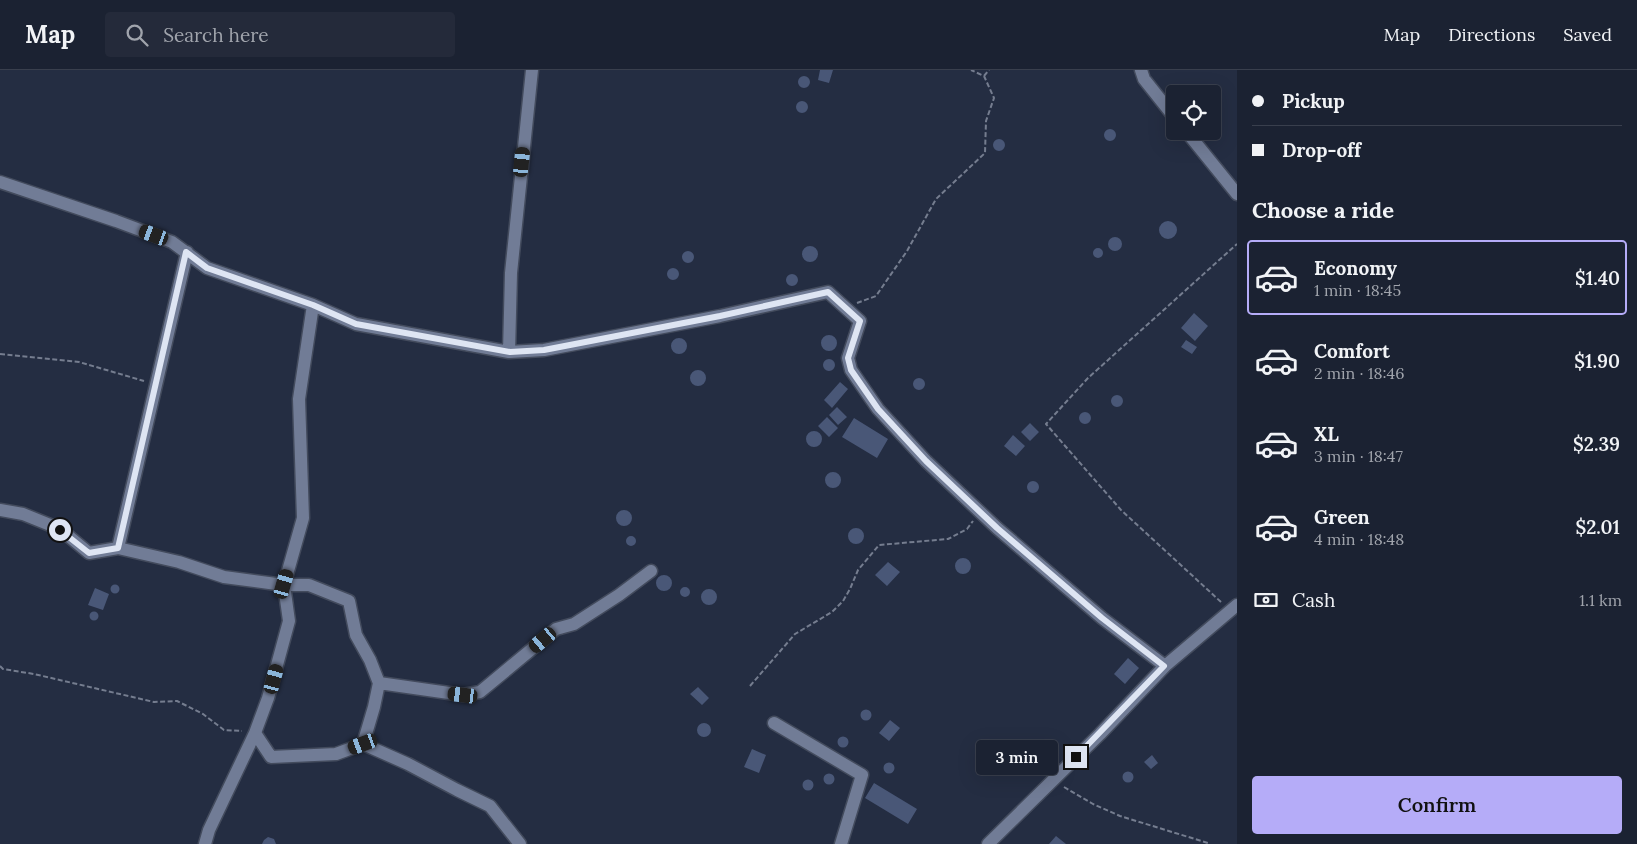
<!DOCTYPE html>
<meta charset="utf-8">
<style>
:root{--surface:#1b2232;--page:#242a3a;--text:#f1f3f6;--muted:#a0a4ac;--line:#393f4d;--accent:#b5acf8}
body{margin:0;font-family:Lora,serif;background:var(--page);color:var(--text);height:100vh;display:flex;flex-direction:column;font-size:19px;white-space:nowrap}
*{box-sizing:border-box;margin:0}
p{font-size:16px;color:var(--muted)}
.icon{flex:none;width:28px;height:28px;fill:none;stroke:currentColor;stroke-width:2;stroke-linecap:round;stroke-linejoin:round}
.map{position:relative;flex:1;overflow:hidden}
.panel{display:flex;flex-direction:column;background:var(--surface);width:400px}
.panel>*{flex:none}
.hud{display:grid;align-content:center;height:110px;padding:0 15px;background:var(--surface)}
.buttons{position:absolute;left:1166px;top:15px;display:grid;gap:10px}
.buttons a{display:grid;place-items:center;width:55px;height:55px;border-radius:5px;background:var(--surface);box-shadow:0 5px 20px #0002,0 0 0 1px var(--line);font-size:25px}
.end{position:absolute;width:22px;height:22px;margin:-11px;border:6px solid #dee5f3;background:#111;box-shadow:0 0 0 2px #111}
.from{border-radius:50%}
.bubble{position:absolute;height:35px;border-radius:5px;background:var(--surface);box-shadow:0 5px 20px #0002,0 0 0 1px var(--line);font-size:16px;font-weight:600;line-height:35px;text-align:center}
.car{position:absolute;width:15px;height:30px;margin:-15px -8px;border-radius:6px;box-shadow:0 0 4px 1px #0007;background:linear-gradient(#222 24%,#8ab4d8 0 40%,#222 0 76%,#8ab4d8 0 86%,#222 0)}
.hud b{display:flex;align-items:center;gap:18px;height:48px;font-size:19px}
.hud b+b{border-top:1px solid var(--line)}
.hud i{width:12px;height:12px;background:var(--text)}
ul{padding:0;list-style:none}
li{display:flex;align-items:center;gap:15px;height:75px;margin:0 10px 8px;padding:0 5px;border:2px solid transparent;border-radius:5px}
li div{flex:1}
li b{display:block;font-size:19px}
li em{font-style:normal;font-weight:600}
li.active{border-color:var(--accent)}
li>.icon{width:45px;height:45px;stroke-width:1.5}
h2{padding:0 15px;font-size:22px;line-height:60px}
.pay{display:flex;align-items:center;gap:12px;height:55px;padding:0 15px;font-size:19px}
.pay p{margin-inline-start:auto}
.button{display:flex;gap:10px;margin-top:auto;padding:10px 15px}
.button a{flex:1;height:58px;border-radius:5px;background:var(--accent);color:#111;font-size:20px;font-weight:600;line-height:58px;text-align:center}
header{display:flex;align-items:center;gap:30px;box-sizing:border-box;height:70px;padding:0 25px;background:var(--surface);border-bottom:1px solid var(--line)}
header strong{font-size:24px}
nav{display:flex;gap:28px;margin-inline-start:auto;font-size:18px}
.search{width:350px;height:45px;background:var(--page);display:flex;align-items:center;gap:12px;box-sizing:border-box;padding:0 18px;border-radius:5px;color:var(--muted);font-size:19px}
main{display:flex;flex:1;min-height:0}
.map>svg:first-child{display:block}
.building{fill:#495777}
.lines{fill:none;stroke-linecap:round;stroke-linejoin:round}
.minor-casing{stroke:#434b5d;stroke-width:15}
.path{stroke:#757d8f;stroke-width:2;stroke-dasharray:5 2.5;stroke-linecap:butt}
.minor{stroke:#717c96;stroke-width:12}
.route{stroke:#dee5f3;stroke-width:6}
</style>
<header>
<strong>Map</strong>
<div class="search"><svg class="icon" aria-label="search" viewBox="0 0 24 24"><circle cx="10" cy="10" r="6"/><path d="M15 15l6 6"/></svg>Search here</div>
<nav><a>Map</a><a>Directions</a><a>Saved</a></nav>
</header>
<main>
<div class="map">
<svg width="1237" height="774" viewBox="0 0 1237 774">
<rect width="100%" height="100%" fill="#242d42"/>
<path class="building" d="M 820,0 L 833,0 L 829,13 L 818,10 Z
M798 12a6 6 0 1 1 12 0a6 6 0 1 1-12 0Z
M796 37a6 6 0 1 1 12 0a6 6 0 1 1-12 0Z
M1104 65a6 6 0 1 1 12 0a6 6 0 1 1-12 0Z
M993 75a6 6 0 1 1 12 0a6 6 0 1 1-12 0Z
M1159 160a9 9 0 1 1 18 0a9 9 0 1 1-18 0Z
M1108 174a7 7 0 1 1 14 0a7 7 0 1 1-14 0Z
M802 184a8 8 0 1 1 16 0a8 8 0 1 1-16 0Z
M1093 183a5 5 0 1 1 10 0a5 5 0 1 1-10 0Z
M682 187a6 6 0 1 1 12 0a6 6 0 1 1-12 0Z
M667 204a6 6 0 1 1 12 0a6 6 0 1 1-12 0Z
M786 210a6 6 0 1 1 12 0a6 6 0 1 1-12 0Z
M 1194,243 L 1208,256 L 1195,271 L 1181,258 Z
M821 273a8 8 0 1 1 16 0a8 8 0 1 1-16 0Z
M671 276a8 8 0 1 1 16 0a8 8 0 1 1-16 0Z
M 1186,270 L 1197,277 L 1192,284 L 1181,277 Z
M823 295a6 6 0 1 1 12 0a6 6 0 1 1-12 0Z
M690 308a8 8 0 1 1 16 0a8 8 0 1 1-16 0Z
M913 314a6 6 0 1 1 12 0a6 6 0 1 1-12 0Z
M 840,312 L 848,319 L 832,338 L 824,330 Z
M1111 331a6 6 0 1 1 12 0a6 6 0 1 1-12 0Z
M 837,337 L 847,347 L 838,355 L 829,345 Z
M1079 348a6 6 0 1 1 12 0a6 6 0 1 1-12 0Z
M 827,347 L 838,358 L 829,367 L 818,356 Z
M 854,348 L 888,369 L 877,388 L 842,367 Z
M 1030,353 L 1039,362 L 1030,371 L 1021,362 Z
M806 369a8 8 0 1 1 16 0a8 8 0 1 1-16 0Z
M 1013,365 L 1025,376 L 1016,386 L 1004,376 Z
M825 410a8 8 0 1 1 16 0a8 8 0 1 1-16 0Z
M1027 417a6 6 0 1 1 12 0a6 6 0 1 1-12 0Z
M616 448a8 8 0 1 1 16 0a8 8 0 1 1-16 0Z
M848 466a8 8 0 1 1 16 0a8 8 0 1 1-16 0Z
M626 471a5 5 0 1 1 10 0a5 5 0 1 1-10 0Z
M955 496a8 8 0 1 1 16 0a8 8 0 1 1-16 0Z
M 888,492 L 900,502 L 887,516 L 875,505 Z
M656 513a8 8 0 1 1 16 0a8 8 0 1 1-16 0Z
M110.5 519a4.5 4.5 0 1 1 9 0a4.5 4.5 0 1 1-9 0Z
M680 522a5 5 0 1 1 10 0a5 5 0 1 1-10 0Z
M 95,518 L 109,524 L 103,540 L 88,535 Z
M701 527a8 8 0 1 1 16 0a8 8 0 1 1-16 0Z
M89.5 546a4.5 4.5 0 1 1 9 0a4.5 4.5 0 1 1-9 0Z
M 1128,588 L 1139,598 L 1125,614 L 1114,604 Z
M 698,617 L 709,628 L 702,635 L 690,624 Z
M860.5 645a5.5 5.5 0 1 1 11 0a5.5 5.5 0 1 1-11 0Z
M 890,650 L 900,658 L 889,671 L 879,663 Z
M697 660a7 7 0 1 1 14 0a7 7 0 1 1-14 0Z
M837.5 672a5.5 5.5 0 1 1 11 0a5.5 5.5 0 1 1-11 0Z
M 752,679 L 766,685 L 759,703 L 744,697 Z
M 1152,685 L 1158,693 L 1151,699 L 1144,692 Z
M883.5 698a5.5 5.5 0 1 1 11 0a5.5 5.5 0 1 1-11 0Z
M1122.5 707a5.5 5.5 0 1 1 11 0a5.5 5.5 0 1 1-11 0Z
M823.5 709a5.5 5.5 0 1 1 11 0a5.5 5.5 0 1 1-11 0Z
M802.5 715a5.5 5.5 0 1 1 11 0a5.5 5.5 0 1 1-11 0Z
M 874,713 L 917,739 L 908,754 L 865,728 Z
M 1056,766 L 1066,774 L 1049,774 Z
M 268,767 L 274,769 L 276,774 L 262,774 L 264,770 Z"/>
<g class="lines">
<defs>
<path id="minor" d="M 1141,0 L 1144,9 L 1175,48
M 1186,61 L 1237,124
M 0,112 L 116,151 L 172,172 L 207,198 L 313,235 L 356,254 L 509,282 L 544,280 L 720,246 L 828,222 L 860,251 L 848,288 L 851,300 L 878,339 L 926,391 L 997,458 L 1102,548 L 1165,596
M 509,282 L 511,203 L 532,0
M 0,440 L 23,444 L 60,459 L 89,483 L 118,478 L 179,492 L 224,507 L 284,515 L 309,515 L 349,531 L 356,565 L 370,590 L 379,613 L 374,637 L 363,674 L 336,684 L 271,687 L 255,663
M 118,478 L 187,182
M 379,613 L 463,625 L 480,622 L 556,559 L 574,554 L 619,525 L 651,501
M 774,653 L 862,705 L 841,774
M 363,674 L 408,694 L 457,720 L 490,736 L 520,774
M 205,774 L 209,760 L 255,663 L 268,628 L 289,551 L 284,515 L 303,448 L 299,329 L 313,235
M 988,774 L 1100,664 L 1165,596 L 1237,535"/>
</defs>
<use href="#minor" class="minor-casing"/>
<path class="path" d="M 984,6 L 989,0
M 857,233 L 876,226 L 907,181 L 936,129 L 985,83 L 986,51 L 994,28 L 984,6 L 971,0
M 0,284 L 79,292 L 144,311
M 1221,532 L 1121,440 L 1046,354 L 1088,308 L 1237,174
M 0,596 L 3,599 L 34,604 L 154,632 L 177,631 L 203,644 L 224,660 L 242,661
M 750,616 L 795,564 L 832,542 L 843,531 L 850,519 L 858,500 L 879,475 L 948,469 L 967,459 L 973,451
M 1064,717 L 1093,734 L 1120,746 L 1208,773"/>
<use href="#minor" class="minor"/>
</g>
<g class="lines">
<path class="route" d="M 60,460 L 89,483 L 118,478 L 186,182 L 207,198 L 313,235 L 356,254 L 510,282 L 544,280 L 720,246 L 828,222 L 860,251 L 848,288 L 851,300 L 878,339 L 926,391 L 997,458 L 1102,548 L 1164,596 L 1076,687"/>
</g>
</svg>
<div class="buttons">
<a><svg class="icon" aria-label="locate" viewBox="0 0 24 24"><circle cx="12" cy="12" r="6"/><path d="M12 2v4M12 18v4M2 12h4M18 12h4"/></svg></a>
</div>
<i class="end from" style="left:60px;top:460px"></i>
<i class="end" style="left:1076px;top:687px"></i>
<div class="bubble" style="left:976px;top:670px;width:82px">3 min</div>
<i class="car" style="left:522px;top:92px;rotate:6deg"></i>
<i class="car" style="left:154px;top:165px;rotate:290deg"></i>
<i class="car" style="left:284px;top:514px;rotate:16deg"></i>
<i class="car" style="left:543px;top:570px;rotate:230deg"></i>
<i class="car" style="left:274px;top:609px;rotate:15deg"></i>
<i class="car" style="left:463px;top:625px;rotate:277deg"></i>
<i class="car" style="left:363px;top:674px;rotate:250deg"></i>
</div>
<section class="panel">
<div class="hud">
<b><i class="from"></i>Pickup</b>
<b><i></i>Drop-off</b>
</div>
<h2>Choose a ride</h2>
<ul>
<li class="active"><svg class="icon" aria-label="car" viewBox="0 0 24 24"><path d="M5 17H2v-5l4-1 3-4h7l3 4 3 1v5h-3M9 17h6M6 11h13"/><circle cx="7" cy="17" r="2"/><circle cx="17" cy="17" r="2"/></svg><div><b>Economy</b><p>1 min · 18:45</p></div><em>$1.40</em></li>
<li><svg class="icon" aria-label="car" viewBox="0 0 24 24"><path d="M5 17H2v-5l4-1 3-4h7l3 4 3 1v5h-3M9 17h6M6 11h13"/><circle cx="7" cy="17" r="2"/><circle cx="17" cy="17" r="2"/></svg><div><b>Comfort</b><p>2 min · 18:46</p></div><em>$1.90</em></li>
<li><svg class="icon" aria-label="car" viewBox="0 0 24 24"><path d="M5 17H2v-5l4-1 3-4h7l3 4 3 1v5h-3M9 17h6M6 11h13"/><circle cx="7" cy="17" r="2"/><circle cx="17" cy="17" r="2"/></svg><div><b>XL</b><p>3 min · 18:47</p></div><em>$2.39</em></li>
<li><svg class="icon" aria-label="car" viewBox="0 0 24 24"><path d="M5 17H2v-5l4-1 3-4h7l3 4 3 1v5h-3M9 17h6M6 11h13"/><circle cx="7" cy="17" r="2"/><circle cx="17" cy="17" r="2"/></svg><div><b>Green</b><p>4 min · 18:48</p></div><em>$2.01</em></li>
</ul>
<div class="pay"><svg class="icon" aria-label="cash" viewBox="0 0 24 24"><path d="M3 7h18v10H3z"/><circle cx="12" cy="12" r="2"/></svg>Cash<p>1.1 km</p></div>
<div class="button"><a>Confirm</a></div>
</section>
</main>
